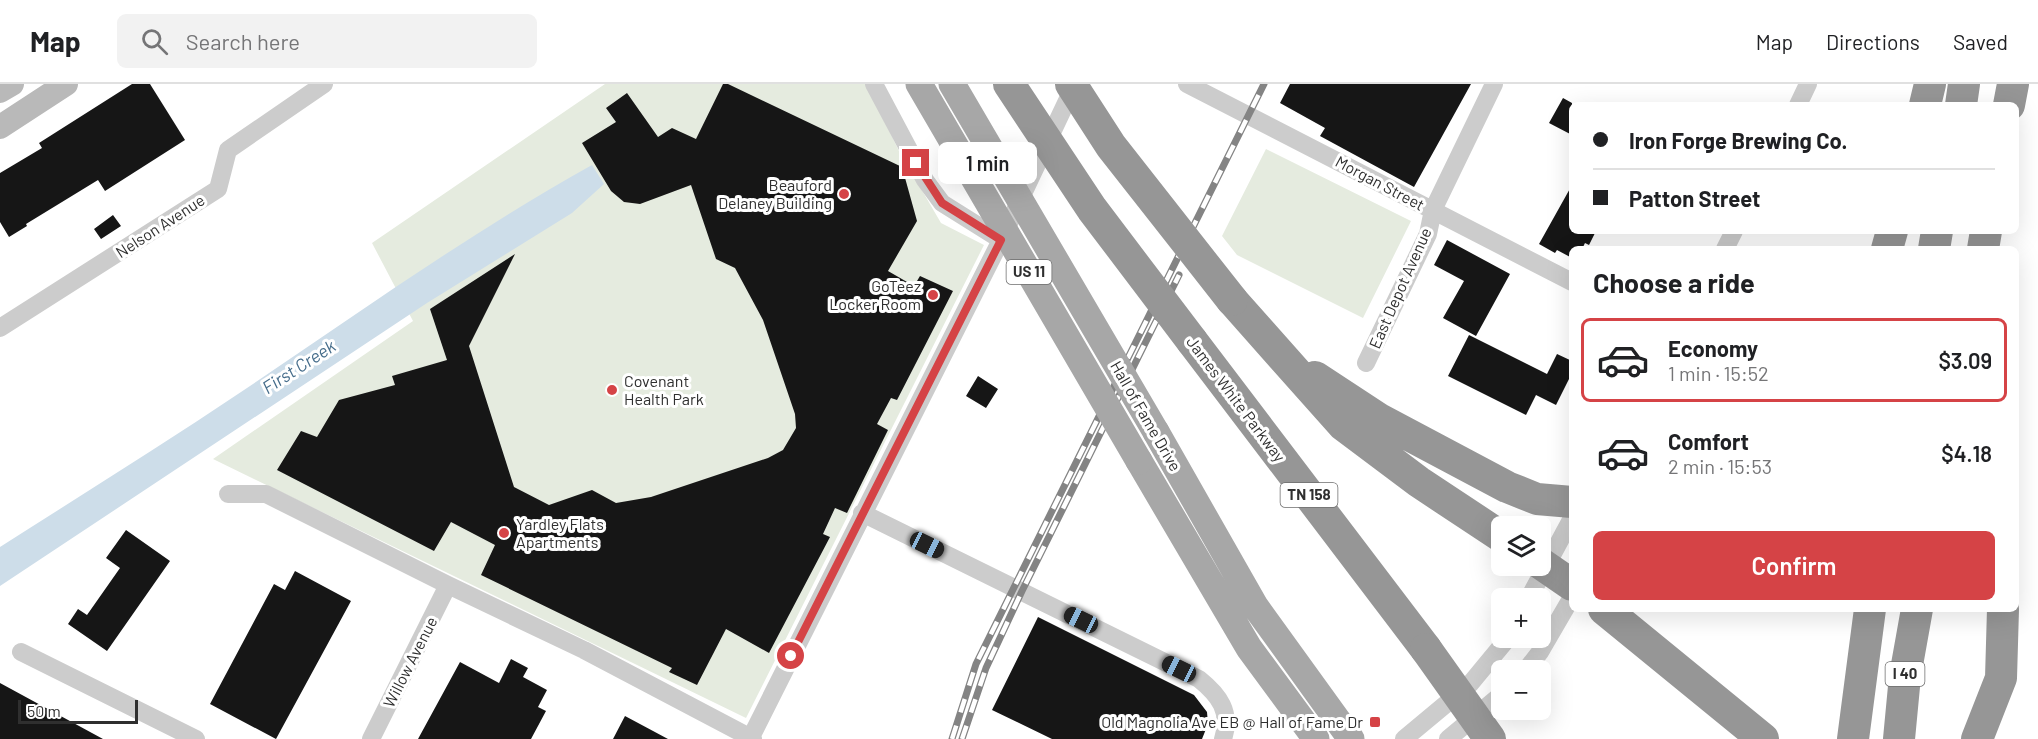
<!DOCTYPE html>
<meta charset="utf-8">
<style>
:root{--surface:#fff;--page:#f2f2f2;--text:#202124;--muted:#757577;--line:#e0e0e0;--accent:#d54346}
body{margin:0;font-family:Barlow,sans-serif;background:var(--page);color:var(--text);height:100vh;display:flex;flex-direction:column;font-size:22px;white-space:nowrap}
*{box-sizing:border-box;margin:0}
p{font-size:20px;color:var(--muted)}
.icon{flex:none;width:33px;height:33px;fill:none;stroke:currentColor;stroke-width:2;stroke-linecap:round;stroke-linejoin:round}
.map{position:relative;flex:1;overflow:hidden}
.panel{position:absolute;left:1569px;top:162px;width:450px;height:366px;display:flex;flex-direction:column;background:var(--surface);border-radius:9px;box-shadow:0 6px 24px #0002}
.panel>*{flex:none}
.top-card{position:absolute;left:1569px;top:18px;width:450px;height:132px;border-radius:9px;box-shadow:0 6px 24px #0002;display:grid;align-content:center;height:132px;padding:0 24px;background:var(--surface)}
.fabs{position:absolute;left:1491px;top:432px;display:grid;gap:12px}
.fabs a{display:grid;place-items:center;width:60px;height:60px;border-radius:9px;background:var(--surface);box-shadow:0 6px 24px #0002;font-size:30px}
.scale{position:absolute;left:18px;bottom:15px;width:120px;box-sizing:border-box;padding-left:6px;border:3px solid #2f2f2f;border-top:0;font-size:16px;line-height:21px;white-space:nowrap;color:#2f2f2f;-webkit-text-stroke:4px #fff;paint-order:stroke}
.end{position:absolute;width:27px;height:27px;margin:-14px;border:8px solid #d54346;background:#fff;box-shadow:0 0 0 3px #fff}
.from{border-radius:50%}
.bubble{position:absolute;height:42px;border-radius:9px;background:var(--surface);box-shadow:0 6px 24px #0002;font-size:20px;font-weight:600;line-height:42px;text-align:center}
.car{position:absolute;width:18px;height:36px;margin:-18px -9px;border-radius:8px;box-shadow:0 0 4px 2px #0007;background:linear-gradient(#222 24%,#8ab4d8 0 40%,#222 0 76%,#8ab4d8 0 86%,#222 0)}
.top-card b{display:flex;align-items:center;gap:21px;height:57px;font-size:22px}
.top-card b+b{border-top:2px solid var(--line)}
.top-card i{width:15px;height:15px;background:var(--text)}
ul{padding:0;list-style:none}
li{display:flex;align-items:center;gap:18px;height:84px;margin:0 12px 9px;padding:0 12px;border:3px solid transparent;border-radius:9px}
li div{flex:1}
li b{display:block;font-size:22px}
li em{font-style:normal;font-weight:600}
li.current{border-color:var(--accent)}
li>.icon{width:54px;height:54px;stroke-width:1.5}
h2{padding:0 24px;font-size:27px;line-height:72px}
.primary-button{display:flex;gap:12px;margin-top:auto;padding:12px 24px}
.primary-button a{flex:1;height:69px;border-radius:9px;background:var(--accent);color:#fff;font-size:24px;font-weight:600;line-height:69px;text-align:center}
header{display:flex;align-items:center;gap:36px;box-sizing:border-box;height:84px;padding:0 30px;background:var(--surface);border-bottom:2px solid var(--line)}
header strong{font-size:28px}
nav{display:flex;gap:33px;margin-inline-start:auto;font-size:21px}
.search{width:420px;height:54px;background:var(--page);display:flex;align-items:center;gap:15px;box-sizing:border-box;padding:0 21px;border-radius:9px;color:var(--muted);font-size:22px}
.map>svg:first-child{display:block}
.green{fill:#e5ebdf}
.water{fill:#cddde9}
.building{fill:#161616}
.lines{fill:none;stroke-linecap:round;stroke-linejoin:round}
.minor{stroke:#ccc;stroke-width:18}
.secondary{stroke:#b9b9b9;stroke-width:24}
.primary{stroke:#a7a7a7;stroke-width:27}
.motorway{stroke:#969696;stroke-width:32}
.rail-casing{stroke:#848484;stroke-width:7}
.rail{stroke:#fff;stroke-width:4.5;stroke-dasharray:14;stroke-linecap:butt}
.primary-bridge{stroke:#a7a7a7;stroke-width:27}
.motorway-bridge{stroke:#969696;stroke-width:32}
.route{stroke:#d54346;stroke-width:8}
.poi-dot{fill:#d54346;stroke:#fff;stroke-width:2}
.labels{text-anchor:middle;stroke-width:6;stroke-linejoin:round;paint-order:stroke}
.shield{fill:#fff;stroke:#6d6d6d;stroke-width:1.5}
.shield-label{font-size:15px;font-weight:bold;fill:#2f2f2f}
.street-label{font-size:16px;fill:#2f2f2f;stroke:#fff}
.poi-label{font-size:16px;fill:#2f2f2f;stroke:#fff;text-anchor:end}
.water-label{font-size:18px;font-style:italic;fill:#456c8a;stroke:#fff}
</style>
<header>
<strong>Map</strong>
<div class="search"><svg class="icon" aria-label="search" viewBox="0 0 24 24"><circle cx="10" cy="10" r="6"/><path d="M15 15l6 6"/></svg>Search here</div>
<nav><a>Map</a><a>Directions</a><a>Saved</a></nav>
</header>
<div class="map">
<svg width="2038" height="655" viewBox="0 0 2038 655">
<rect width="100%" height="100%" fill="#fff"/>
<path class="green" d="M 605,0 L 866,0 L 899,67 L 941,139 L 984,161 L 746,634 L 213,375 L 413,237 L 372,159 Z
M 1266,65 L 1411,137 L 1363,234 L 1237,171 L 1222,152 Z"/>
<path class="water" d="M 592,81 L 604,100 L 572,129 L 427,219 L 0,502 L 0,463 C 80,412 162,361 241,308 C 357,230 470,149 592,81 Z"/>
<path class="building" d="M 132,0 L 150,0 L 185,56 L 105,107 L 98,96 L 26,140 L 27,142 L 9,153 L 0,138 L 0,89 L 42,64 L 39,59 Z
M 723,0 L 728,0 L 902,83 L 917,137 L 888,187 L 914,202 L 920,192 L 953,207 L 897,316 L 891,314 L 877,340 L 888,346 L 847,429 L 835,424 L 823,450 L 830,453 L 769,569 L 726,545 L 697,601 L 669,588 L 672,584 L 481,491 L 495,461 L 451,438 L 434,467 L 277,386 L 301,347 L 317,353 L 339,316 L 395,301 L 392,292 L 447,276 L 430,225 L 515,170 L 469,262 L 514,403 L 549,421 L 592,406 L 616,419 L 651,413 L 768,374 L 783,366 L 796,344 L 795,330 L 763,236 L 735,184 L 716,175 L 691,101 L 640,120 L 624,118 L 611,107 L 582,59 L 616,38 L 606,24 L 627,9 L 658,53 L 672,44 L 696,55 Z
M 1290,0 L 1471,0 L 1414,103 L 1320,52 L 1325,44 L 1280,19 Z
M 1563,14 L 1572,19 L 1572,51 L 1549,39 Z
M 1572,101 L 1572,147 L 1596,147 L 1589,161 L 1585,159 L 1582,165 L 1572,165 L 1572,174 L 1557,166 L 1555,169 L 1539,160 Z
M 113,131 L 121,142 L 101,155 L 94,145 Z
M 1447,156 L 1510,190 L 1476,252 L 1443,234 L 1464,197 L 1434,181 Z
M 1469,251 L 1547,290 L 1557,270 L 1572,277 L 1572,289 L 1556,321 L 1536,311 L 1526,331 L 1448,292 Z
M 978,292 L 998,305 L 986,324 L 966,312 Z
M 126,446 L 170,477 L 107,567 L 68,540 L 78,525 L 87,531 L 120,484 L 106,474 Z
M 295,487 L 351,517 L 276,655 L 210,620 L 274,500 L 285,506 Z
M 1038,533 L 1194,611 L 1207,628 L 1208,640 L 1202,655 L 1052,655 L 992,626 Z
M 511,575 L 528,584 L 523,593 L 547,606 L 538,623 L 546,627 L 531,655 L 418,655 L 460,578 L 499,599 Z
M 0,599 L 103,655 L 0,655 Z
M 625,632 L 668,655 L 613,655 Z"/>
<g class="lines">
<path class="minor" d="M 874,0 L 925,96 L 942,119 L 1001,156
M 1187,0 L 1572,198
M 1798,21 L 1808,0
M 1725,165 L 1734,147
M 0,244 L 218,105 L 228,66 L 324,0
M 1366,279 L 1428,150 L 1433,126 L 1494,0
M 228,410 L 266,410 L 448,501 L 584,566 L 753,655
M 862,429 L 1199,595 C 1219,611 1232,628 1223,655
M 1529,514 L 1572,434
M 21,568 L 196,655
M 1526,586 L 1540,568 L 1572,513
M 371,655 L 448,501
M 750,655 L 1001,156 L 1075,0
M 1404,655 L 1470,600 L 1508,554
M 1448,655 L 1502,610"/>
<path class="secondary" d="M 0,7 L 12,0
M 0,43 L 66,0"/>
<path class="primary" d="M 1156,348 L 1255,522 L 1351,655
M 1139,377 L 1249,564 L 1316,655"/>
<path class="motorway" d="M 1925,21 L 1930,0
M 1961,21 L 1964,0
M 2009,21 L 2013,0
M 1887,165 L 1892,147
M 1934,165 L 1937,147
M 1983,165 L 1986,147
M 1232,216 L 1343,341 L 1419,398 L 1502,453
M 1192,257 L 1426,565
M 1315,293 L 1379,335 L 1507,403 L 1537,415 L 1572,418
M 1604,525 L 1763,655
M 1853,655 L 1870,525
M 1899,655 L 1905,592 L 1917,525
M 1977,655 L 2001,594 L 2003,525"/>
<defs>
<path id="rail" d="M 952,655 L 976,580 L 1264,0
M 962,655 L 986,584 L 1022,507 L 1179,191"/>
</defs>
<use href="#rail" class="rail-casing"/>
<use href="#rail" class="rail"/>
<path class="primary-bridge" d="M 919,0 L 1139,377
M 952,0 L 1156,348"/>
<path class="motorway-bridge" d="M 1009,0 L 1092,125 L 1192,257
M 1071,0 L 1111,62 L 1232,216
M 1540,479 L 1572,501
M 1426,565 L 1490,655"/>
</g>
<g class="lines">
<path class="route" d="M 791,572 L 1001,156 L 942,119 L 916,79"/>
</g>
<g class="poi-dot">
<circle cx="844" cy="110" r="6"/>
<circle cx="933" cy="211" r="6"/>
<circle cx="612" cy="306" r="6"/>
<circle cx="504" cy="449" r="6"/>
<rect x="1369" y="632" width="12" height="12" rx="3"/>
</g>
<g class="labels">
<g class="shield">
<rect x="1006.5" y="176" width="45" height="24" rx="4.5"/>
<rect x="1280.5" y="399" width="57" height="24" rx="4.5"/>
<rect x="1885.5" y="578" width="39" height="24" rx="4.5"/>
</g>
<g class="shield-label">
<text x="1029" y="193">US 11</text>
<text x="1309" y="416">TN 158</text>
<text x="1905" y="595">I 40</text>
</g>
<g class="street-label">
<text transform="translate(1380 99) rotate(28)" y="6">Morgan Street</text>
<text transform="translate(160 142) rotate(-33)" y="6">Nelson Avenue</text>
<text transform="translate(1400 204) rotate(-66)" y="6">East Depot Avenue</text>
<text transform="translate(1236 315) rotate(53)" y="6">James White Parkway</text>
<text transform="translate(1146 332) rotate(60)" y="6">Hall of Fame Drive</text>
<text transform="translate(410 578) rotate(-63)" y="6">Willow Avenue</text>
</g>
<g class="poi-label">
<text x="832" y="107">Beauford<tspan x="832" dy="18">Delaney Building</tspan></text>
<text x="921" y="208">GoTeez<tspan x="921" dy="18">Locker Room</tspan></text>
<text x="624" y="303" text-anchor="start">Covenant<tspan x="624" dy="18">Health Park</tspan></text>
<text x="516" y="446" text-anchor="start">Yardley Flats<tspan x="516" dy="18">Apartments</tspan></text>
<text x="1363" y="644">Old Magnolia Ave EB @ Hall of Fame Dr</text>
</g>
<g class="water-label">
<text transform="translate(299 283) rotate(-33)" y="6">First Creek</text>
</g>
</g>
</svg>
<div class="fabs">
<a><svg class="icon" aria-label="layers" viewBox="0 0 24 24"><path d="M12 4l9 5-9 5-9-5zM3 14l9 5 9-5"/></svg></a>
<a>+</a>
<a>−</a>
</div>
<div class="scale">50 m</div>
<i class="end from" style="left:791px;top:572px"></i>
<i class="end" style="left:916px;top:79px"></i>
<div class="bubble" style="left:938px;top:58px;width:99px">1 min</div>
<i class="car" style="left:927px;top:461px;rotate:116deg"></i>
<i class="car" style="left:1081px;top:536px;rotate:296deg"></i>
<i class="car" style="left:1179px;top:585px;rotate:296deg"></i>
<div class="top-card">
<b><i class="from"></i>Iron Forge Brewing Co.</b>
<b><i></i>Patton Street</b>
</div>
<section class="panel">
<h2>Choose a ride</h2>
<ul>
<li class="current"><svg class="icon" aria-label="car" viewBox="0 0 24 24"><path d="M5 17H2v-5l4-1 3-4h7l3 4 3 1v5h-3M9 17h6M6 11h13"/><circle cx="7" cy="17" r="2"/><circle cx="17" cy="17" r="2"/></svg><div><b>Economy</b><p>1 min · 15:52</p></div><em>$3.09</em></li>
<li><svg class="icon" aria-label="car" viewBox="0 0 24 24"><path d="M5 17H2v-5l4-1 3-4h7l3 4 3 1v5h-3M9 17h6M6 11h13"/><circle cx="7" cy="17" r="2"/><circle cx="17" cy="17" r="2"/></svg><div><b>Comfort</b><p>2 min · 15:53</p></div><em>$4.18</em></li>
</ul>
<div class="primary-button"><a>Confirm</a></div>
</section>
</div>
